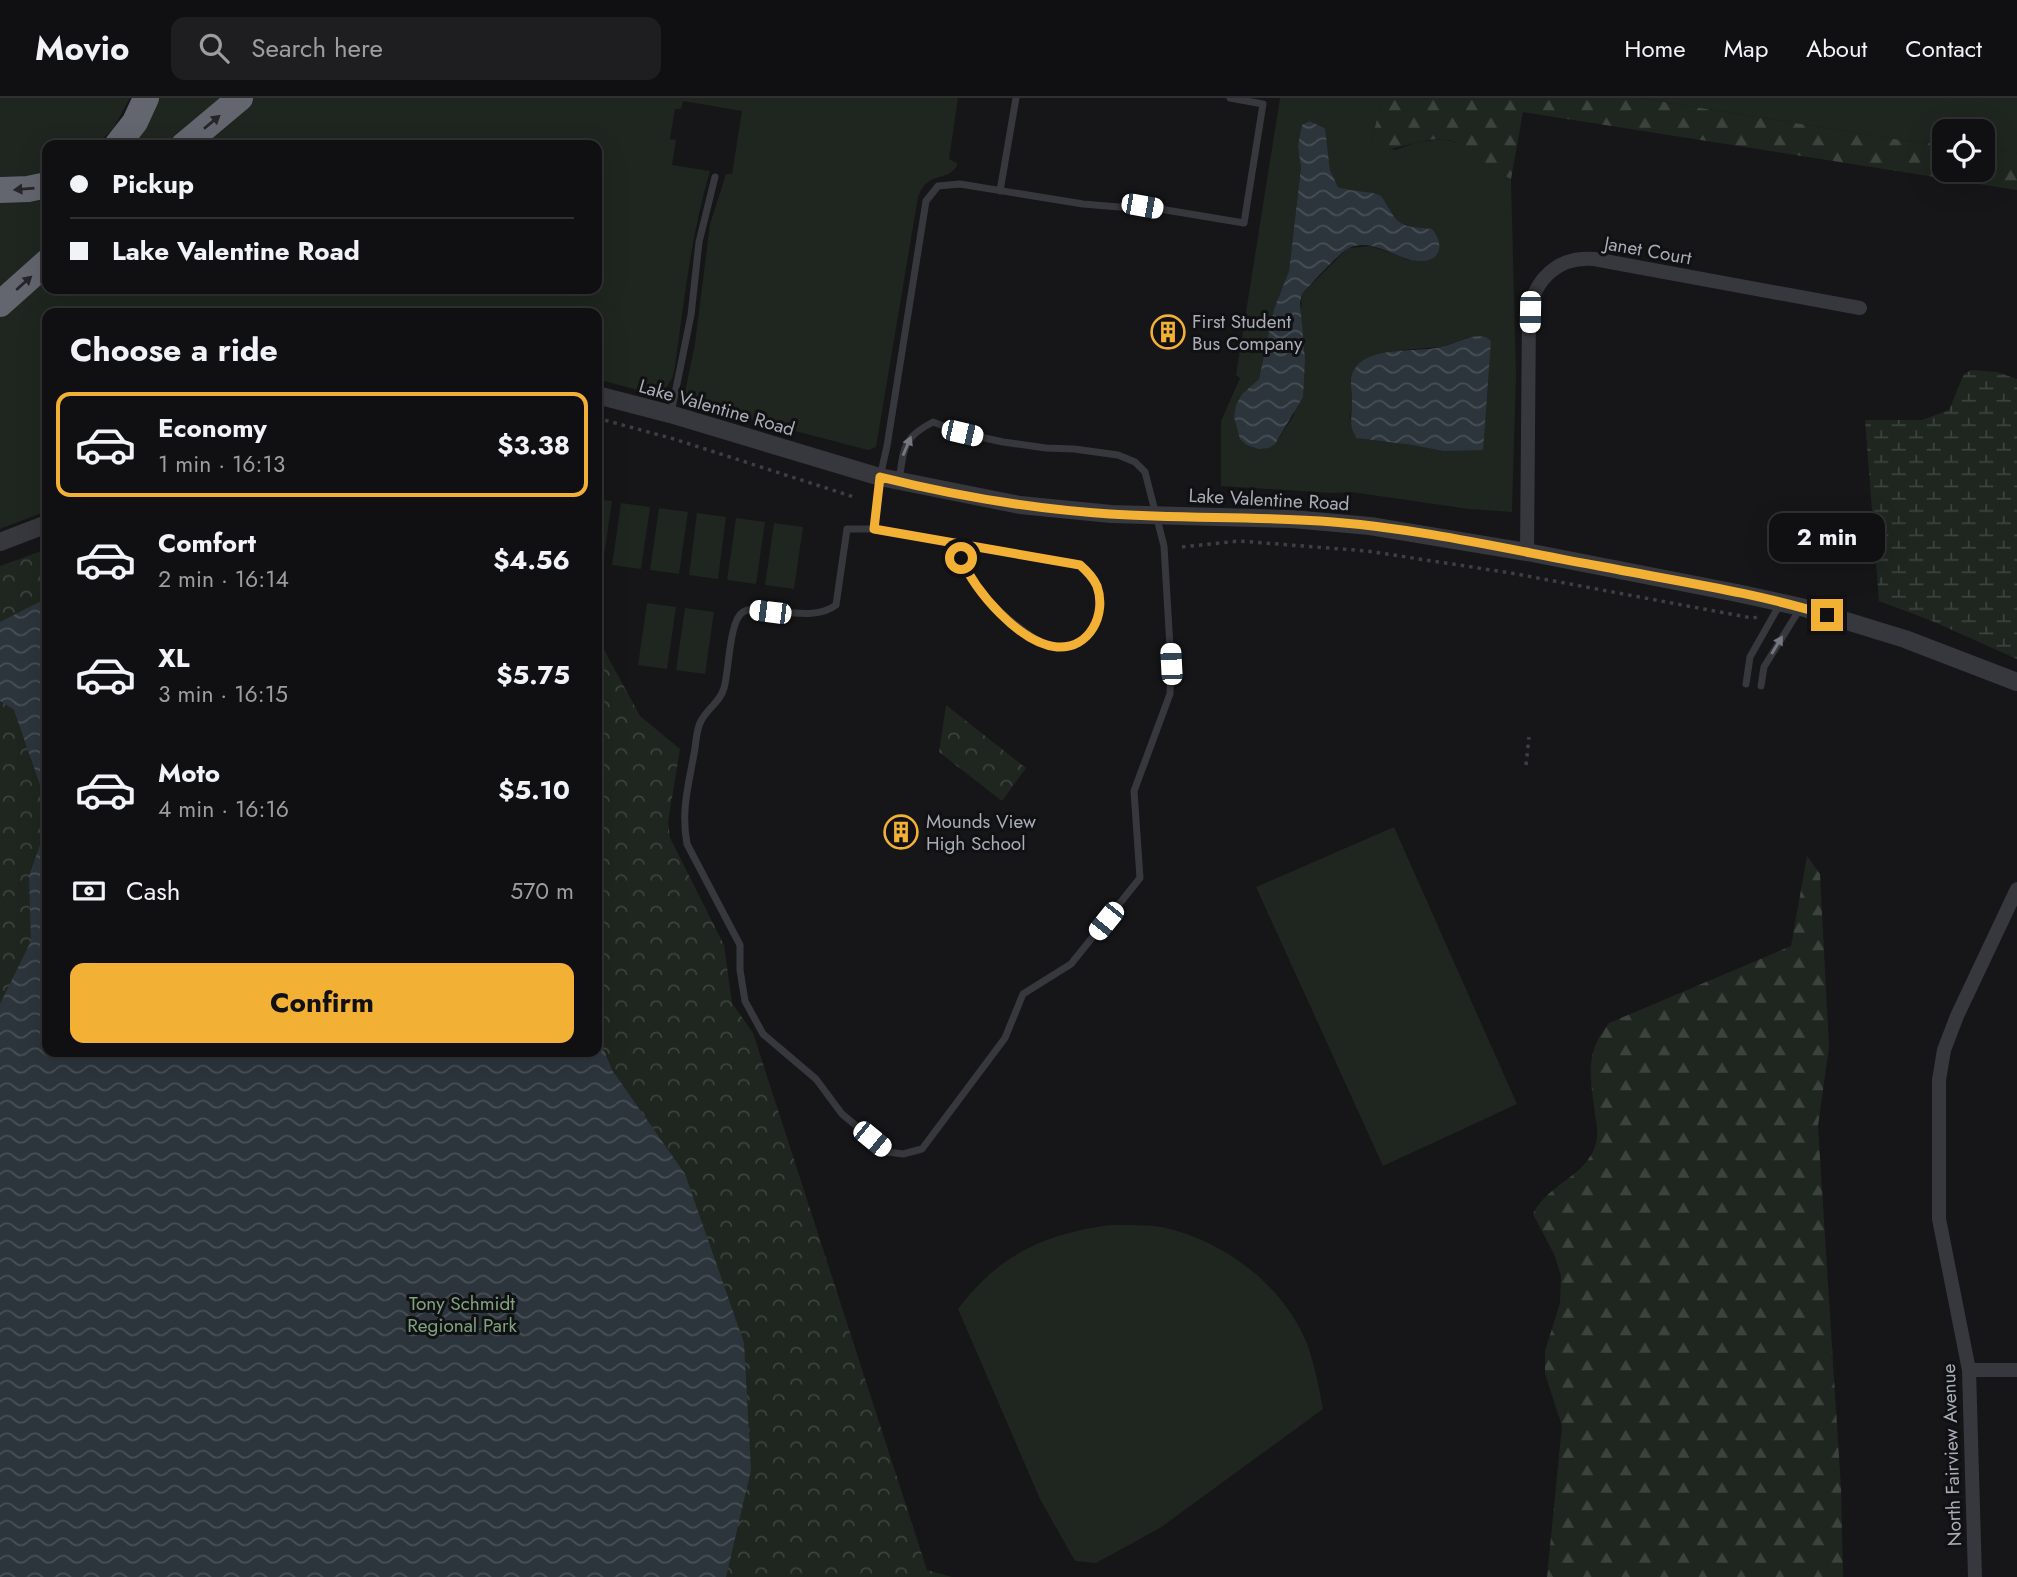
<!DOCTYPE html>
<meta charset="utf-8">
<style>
:root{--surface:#101012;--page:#1e1e20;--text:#f1f3f6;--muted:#9c9d9f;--line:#303032;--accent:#f2b134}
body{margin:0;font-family:Jost,sans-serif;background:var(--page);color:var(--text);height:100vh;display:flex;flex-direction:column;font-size:26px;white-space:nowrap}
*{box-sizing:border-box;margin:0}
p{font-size:23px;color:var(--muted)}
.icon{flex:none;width:38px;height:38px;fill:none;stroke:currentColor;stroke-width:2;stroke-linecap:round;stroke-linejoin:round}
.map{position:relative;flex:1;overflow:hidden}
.drawer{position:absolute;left:42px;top:210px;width:560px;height:749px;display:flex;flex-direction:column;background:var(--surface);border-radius:14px;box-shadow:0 7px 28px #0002,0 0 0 2px var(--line)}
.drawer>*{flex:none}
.banner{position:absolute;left:42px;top:42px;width:560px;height:154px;border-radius:14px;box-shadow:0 7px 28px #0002,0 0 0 2px var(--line);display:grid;align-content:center;height:154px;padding:0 28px;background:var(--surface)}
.tools{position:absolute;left:1932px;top:21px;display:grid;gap:14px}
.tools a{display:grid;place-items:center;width:63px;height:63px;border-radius:14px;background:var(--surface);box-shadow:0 7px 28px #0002,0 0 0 2px var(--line);font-size:35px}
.end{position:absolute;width:32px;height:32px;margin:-16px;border:9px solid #f2b134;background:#111;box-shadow:0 0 0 4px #111}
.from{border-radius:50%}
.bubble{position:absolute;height:49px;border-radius:14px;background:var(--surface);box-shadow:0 7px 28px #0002,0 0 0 2px var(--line);font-size:23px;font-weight:700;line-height:49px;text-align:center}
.car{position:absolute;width:21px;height:42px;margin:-21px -10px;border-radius:9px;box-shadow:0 0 5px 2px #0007;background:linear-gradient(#fff 24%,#345 0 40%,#fff 0 76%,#345 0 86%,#fff 0)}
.banner b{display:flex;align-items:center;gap:24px;height:66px;font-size:26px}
.banner b+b{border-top:2px solid var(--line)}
.banner i{width:18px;height:18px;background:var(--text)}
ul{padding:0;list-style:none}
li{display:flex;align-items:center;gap:21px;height:105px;margin:0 14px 10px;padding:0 14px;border:4px solid transparent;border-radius:14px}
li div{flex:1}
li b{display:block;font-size:26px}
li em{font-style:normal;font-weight:700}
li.selected{border-color:var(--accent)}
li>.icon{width:63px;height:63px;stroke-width:1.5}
h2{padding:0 28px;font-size:32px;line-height:84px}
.pay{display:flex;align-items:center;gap:18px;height:77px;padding:0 28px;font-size:26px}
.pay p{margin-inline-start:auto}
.cta{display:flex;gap:14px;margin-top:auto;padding:14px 28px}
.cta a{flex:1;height:80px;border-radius:14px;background:var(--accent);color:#111;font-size:28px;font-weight:700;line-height:80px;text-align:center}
header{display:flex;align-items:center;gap:42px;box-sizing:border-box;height:98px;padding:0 35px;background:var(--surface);border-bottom:2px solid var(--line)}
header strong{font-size:33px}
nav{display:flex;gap:38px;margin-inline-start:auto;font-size:24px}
.search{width:490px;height:63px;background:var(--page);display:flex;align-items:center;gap:18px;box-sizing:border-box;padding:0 24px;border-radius:14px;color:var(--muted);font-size:26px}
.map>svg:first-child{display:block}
.grass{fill:#1e261f;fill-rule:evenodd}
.forest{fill:url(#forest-firs)}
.wetland{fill:url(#wetland-marsh)}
.park{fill:url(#park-crowns)}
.water{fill:url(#water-waves)}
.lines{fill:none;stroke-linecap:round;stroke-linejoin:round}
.path{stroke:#3d3f44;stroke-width:3.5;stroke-dasharray:3.5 5;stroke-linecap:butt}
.service{stroke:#37383d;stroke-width:7}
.minor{stroke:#37383d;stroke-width:14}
.tertiary{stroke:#37383d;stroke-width:18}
.motorway{stroke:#63666e;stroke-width:26}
.oneway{fill:#26262a}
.oneway2{fill:#757881}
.route{stroke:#f2b134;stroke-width:9}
.labels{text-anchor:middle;stroke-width:6;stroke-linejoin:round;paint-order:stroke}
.street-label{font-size:19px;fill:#a8adb8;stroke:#111113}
.poi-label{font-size:19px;fill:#a8adb8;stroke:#111113;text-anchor:start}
.park-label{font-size:19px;fill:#7fa381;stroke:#111113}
</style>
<header>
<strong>Movio</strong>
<div class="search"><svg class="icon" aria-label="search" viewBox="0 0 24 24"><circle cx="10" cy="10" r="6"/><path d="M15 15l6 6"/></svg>Search here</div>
<nav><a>Home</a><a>Map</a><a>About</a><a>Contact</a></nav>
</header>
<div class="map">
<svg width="2017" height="1479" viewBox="0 0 2017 1479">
<defs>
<pattern id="forest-firs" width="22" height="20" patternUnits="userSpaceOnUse" patternTransform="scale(1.75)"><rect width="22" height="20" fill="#1e261f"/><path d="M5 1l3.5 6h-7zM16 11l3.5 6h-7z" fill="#3c433d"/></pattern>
<pattern id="wetland-marsh" width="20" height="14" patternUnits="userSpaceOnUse" patternTransform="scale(1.75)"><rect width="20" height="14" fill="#1e261f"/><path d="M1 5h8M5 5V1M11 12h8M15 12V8" fill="none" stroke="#3c433d"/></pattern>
<pattern id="park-crowns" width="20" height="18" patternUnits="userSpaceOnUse" patternTransform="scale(1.75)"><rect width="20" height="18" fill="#1e261f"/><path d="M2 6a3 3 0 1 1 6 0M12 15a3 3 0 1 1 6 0" fill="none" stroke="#3c433d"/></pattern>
<pattern id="water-waves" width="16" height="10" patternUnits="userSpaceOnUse" patternTransform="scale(1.75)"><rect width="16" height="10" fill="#2c353c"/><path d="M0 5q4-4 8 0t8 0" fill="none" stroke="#485056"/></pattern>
</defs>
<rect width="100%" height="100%" fill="#161618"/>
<path class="grass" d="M 0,0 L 130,0 L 113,31 L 96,47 L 47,47 L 47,74 L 33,78 L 0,79 Z
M 151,0 L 223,0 L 168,47 L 124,47 Z
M 247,0 L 958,0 L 949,61 L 957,65 L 957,68 C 944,86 929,71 918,99 L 876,349 L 868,352 L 683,304 L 695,246 L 710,126 L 726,76 L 732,76 L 742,13 L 683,3 L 681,11 L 675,11 L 670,41 L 676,42 L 672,67 L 710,73 C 691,137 684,203 675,269 L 672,281 L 660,298 L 597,281 L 597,215 L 47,215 L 47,413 L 0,431 L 0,212 L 47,171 L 47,191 L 597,191 L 597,47 L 192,47 Z
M 1280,0 L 1374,0 L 1380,10 L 1371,44 L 1395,52 L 1418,44 L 1443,41 L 1465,48 L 1483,65 L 1511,81 L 1516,277 L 1512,414 L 1469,411 L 1351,394 L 1332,395 L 1221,388 L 1221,323 L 1240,280 L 1236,277 ZM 1309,23 L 1325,30 L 1330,72 L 1338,89 L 1349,94 L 1381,98 C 1400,129 1397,127 1432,131 L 1409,162 L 1371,148 L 1348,150 L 1302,196 L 1294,317 L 1275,346 L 1240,341 L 1234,319 L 1242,296 L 1259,281 L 1274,211 L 1289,173 L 1301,69 L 1302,27 ZM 1469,239 L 1443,353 L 1412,347 L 1358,340 L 1350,320 L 1353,302 L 1402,252 L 1442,249 Z
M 1639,0 L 2017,0 L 2017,55 L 1983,48 L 1983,33 L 1944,33 L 1944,44 L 1919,45 Z
M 47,95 L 47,150 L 0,190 L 0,99 Z
M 597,401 L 612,403 L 603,465 L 597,465 Z
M 621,405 L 650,409 L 641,471 L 612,467 Z
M 659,410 L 688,414 L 679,476 L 650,472 Z
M 697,415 L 726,419 L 718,481 L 689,477 Z
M 736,420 L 765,424 L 756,486 L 727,482 Z
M 774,425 L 803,429 L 794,491 L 765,487 Z
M 647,505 L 676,509 L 667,571 L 638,567 Z
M 685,510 L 714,514 L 705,576 L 676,572 Z
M 1394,729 L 1517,1006 L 1383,1068 L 1256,789 Z
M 1110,1127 C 1131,1127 1154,1126 1174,1132 C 1231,1148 1286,1191 1308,1248 C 1315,1269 1319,1290 1323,1311 L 1160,1430 L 1096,1465 L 1075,1463 L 1040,1401 L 958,1211 C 999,1157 1043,1136 1110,1127 Z"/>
<path class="forest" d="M 1374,0 L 1639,0 L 1919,45 L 1944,44 L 1944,72 L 1983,72 L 1983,48 L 2017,55 L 2017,92 L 1523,14 L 1511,81 C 1502,76 1491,72 1482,65 C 1469,55 1460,42 1441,41 C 1419,41 1399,52 1377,52 L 1371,44 L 1380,10 Z
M 1807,758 L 1820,776 L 1829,949 L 1818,1028 L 1841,1390 L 1843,1479 L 1547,1479 L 1562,1328 L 1545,1276 L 1545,1253 L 1560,1205 L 1561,1178 L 1554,1156 L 1533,1116 C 1547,1085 1593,1077 1597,1039 C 1598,1032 1596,1024 1595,1017 C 1591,979 1583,957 1609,925 L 1791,848 Z"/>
<path class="wetland" d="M 1972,272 L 1997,274 L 2017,281 L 2017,561 L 1932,523 L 1879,503 L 1865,322 L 1922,322 L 1949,312 L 1964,276 Z"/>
<path class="park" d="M 47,451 L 47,954 L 597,954 L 597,539 L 640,618 L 680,651 L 668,724 L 670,740 L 724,847 L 732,905 L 753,935 L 927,1472 L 952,1479 L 0,1479 L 0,468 Z
M 946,607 L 1026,670 L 1002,703 L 939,654 Z"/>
<path class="water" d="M 1309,23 L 1325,30 L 1330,72 L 1338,89 C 1349,94 1375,93 1381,98 C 1384,101 1387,108 1390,112 C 1401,132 1412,128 1432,131 C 1445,146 1441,164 1419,163 C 1396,162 1373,139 1349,150 C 1339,155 1311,186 1302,196 L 1300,205 L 1305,262 L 1303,299 L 1275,346 L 1269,350 L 1259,351 L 1247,347 L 1240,341 L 1234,319 L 1236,307 L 1242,296 L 1259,281 L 1274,211 L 1289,173 L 1301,69 L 1298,48 L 1302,27 Z
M 1478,238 L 1486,239 L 1491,243 L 1483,352 L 1443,353 L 1412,347 L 1357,340 C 1348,328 1352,318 1352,304 C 1353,293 1348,282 1354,272 C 1368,247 1418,255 1441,249 C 1454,246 1465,239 1478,238 Z
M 47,500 L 47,707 L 14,612 L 0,603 L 0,524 Z
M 47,727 L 47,954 L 597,954 L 597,935 L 612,972 L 685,1076 L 744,1245 L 751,1372 L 726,1479 L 0,1479 L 0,906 L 31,843 L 29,778 Z"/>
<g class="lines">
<path class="path" d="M 597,320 L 674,341 L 854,399
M 1182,449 L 1239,443 L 1367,453 L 1511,475 L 1752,520 L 1760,519
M 1526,667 L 1529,639"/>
<path class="service" d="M 1000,93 L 1016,0
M 671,315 L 691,217 L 699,144 L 715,79
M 874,431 L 847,431 L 836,507 C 811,527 760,504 743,514 C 729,522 729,574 724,590 C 720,605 706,611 700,625 C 696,634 696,646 694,656 C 688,689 681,713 687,746 L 740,847 L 740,872 L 745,903 L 763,936 L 816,981 L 842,1016 L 888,1054 L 903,1056 L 922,1051 L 1005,940 L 1023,896 L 1071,866 L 1140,780 L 1134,693 L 1170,596 L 1171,566 L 1164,448 L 1145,374 L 1135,364 L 1118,357 L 1074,351 L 1046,350 L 1003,344 L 962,335 L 933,324 C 902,340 904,350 899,383
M 954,446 C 972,486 988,507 1024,533 C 1034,540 1044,548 1057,549 C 1090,551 1107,516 1096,488 C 1093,479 1087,473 1080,467 L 874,431 L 880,379 L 887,348 L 926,103 L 938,88 L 960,86 L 1083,106 L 1119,109 L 1142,108 L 1244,125 L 1263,6 L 1230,0
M 1746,586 L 1750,559 L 1780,506
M 1761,588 L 1764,569 L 1801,509"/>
<path class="minor" d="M 1527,454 L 1529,214 C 1535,180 1559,158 1594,161 L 1860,210
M 1969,1272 L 2017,1272
M 1975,1479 L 1969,1272 L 1939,1121 L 1939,982 L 1944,952 L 1957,918 L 2017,791"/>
<path class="tertiary" d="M 597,297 L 670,316 L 880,379 L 1020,407 L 1111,416 L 1292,421 L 1370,428 L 1527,454 L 1737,495 L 1801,509 L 1905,541 L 2017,584
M 0,444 L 47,426"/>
<path class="motorway" d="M 117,47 L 135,24 L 146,0
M 184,47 L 240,0
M 0,92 L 28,91 L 47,87
M 0,206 L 47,164"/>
</g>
<defs><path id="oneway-solid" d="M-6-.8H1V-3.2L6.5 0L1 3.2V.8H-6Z" transform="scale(1.75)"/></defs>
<g class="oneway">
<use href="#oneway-solid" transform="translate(212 24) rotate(-40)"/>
<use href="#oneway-solid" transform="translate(24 91) rotate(175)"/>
<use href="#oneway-solid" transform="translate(24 185) rotate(-42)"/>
</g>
<g class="oneway2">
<use href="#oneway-solid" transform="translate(907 348) rotate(-67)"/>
<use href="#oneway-solid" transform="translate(1777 547) rotate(-59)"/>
</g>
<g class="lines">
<path class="route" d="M 961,460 C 975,493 1019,545 1057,549 C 1090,551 1107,516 1097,488 C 1093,479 1087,473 1080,467 L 874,431 L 880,379 C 956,398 1032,411 1110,416 C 1184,421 1259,418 1333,424 C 1422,431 1511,452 1599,468 C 1675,483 1753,494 1827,517"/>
</g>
<defs>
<symbol id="building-ring" viewBox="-11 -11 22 22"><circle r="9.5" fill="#111113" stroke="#f2b134" stroke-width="1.5"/><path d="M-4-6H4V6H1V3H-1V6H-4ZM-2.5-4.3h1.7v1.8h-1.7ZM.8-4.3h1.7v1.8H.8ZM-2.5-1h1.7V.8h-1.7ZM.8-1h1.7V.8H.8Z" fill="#f2b134"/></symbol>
</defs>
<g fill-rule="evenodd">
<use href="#building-ring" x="1149" y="215" width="38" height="38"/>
<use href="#building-ring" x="882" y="715" width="38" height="38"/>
</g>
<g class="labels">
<g class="street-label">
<text transform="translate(1648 152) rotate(10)" y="7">Janet Court</text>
<text transform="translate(717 309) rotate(16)" y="7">Lake Valentine Road</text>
<text transform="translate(1269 401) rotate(3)" y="7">Lake Valentine Road</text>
<text transform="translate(1951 1357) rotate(-92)" y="7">North Fairview Avenue</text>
</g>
<g class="poi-label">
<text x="1192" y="230">First Student<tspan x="1192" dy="22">Bus Company</tspan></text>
<text x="926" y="730">Mounds View<tspan x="926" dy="22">High School</tspan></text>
</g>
<g class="park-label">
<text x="462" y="1212">Tony Schmidt<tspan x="462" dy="22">Regional Park</tspan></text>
</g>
</g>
</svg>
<div class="tools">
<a><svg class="icon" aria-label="locate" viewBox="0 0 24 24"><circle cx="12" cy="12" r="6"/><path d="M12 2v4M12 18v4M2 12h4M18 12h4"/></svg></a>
</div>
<i class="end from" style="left:961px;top:460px"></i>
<i class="end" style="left:1827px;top:517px"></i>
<div class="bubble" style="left:1769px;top:415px;width:116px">2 min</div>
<i class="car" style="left:1142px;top:108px;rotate:100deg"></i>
<i class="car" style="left:1530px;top:214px;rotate:181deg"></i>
<i class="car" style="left:962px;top:335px;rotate:103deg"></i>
<i class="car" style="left:770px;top:514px;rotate:277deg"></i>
<i class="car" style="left:1171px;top:566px;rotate:357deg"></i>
<i class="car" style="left:1106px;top:823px;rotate:219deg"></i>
<i class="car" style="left:872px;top:1041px;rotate:129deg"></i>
<div class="banner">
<b><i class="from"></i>Pickup</b>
<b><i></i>Lake Valentine Road</b>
</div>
<section class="drawer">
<h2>Choose a ride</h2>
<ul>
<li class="selected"><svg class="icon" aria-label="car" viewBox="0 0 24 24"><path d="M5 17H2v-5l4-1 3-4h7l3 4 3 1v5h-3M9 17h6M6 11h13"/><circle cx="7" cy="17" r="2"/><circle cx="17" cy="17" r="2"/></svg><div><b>Economy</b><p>1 min · 16:13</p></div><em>$3.38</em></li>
<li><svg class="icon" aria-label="car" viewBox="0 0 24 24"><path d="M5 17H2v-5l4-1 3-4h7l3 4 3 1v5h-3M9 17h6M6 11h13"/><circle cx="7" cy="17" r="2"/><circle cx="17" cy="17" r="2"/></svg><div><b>Comfort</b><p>2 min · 16:14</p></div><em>$4.56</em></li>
<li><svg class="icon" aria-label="car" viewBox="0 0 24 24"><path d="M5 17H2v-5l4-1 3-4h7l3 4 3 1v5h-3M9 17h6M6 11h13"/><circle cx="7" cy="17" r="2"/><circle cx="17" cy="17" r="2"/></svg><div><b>XL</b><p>3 min · 16:15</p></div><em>$5.75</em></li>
<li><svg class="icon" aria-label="car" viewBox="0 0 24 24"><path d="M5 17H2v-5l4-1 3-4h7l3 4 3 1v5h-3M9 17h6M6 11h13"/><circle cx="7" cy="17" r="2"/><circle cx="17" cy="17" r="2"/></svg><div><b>Moto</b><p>4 min · 16:16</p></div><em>$5.10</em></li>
</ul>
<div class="pay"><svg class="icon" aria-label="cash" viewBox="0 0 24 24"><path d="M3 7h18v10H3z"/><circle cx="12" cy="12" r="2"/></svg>Cash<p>570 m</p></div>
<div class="cta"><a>Confirm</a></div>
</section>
</div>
